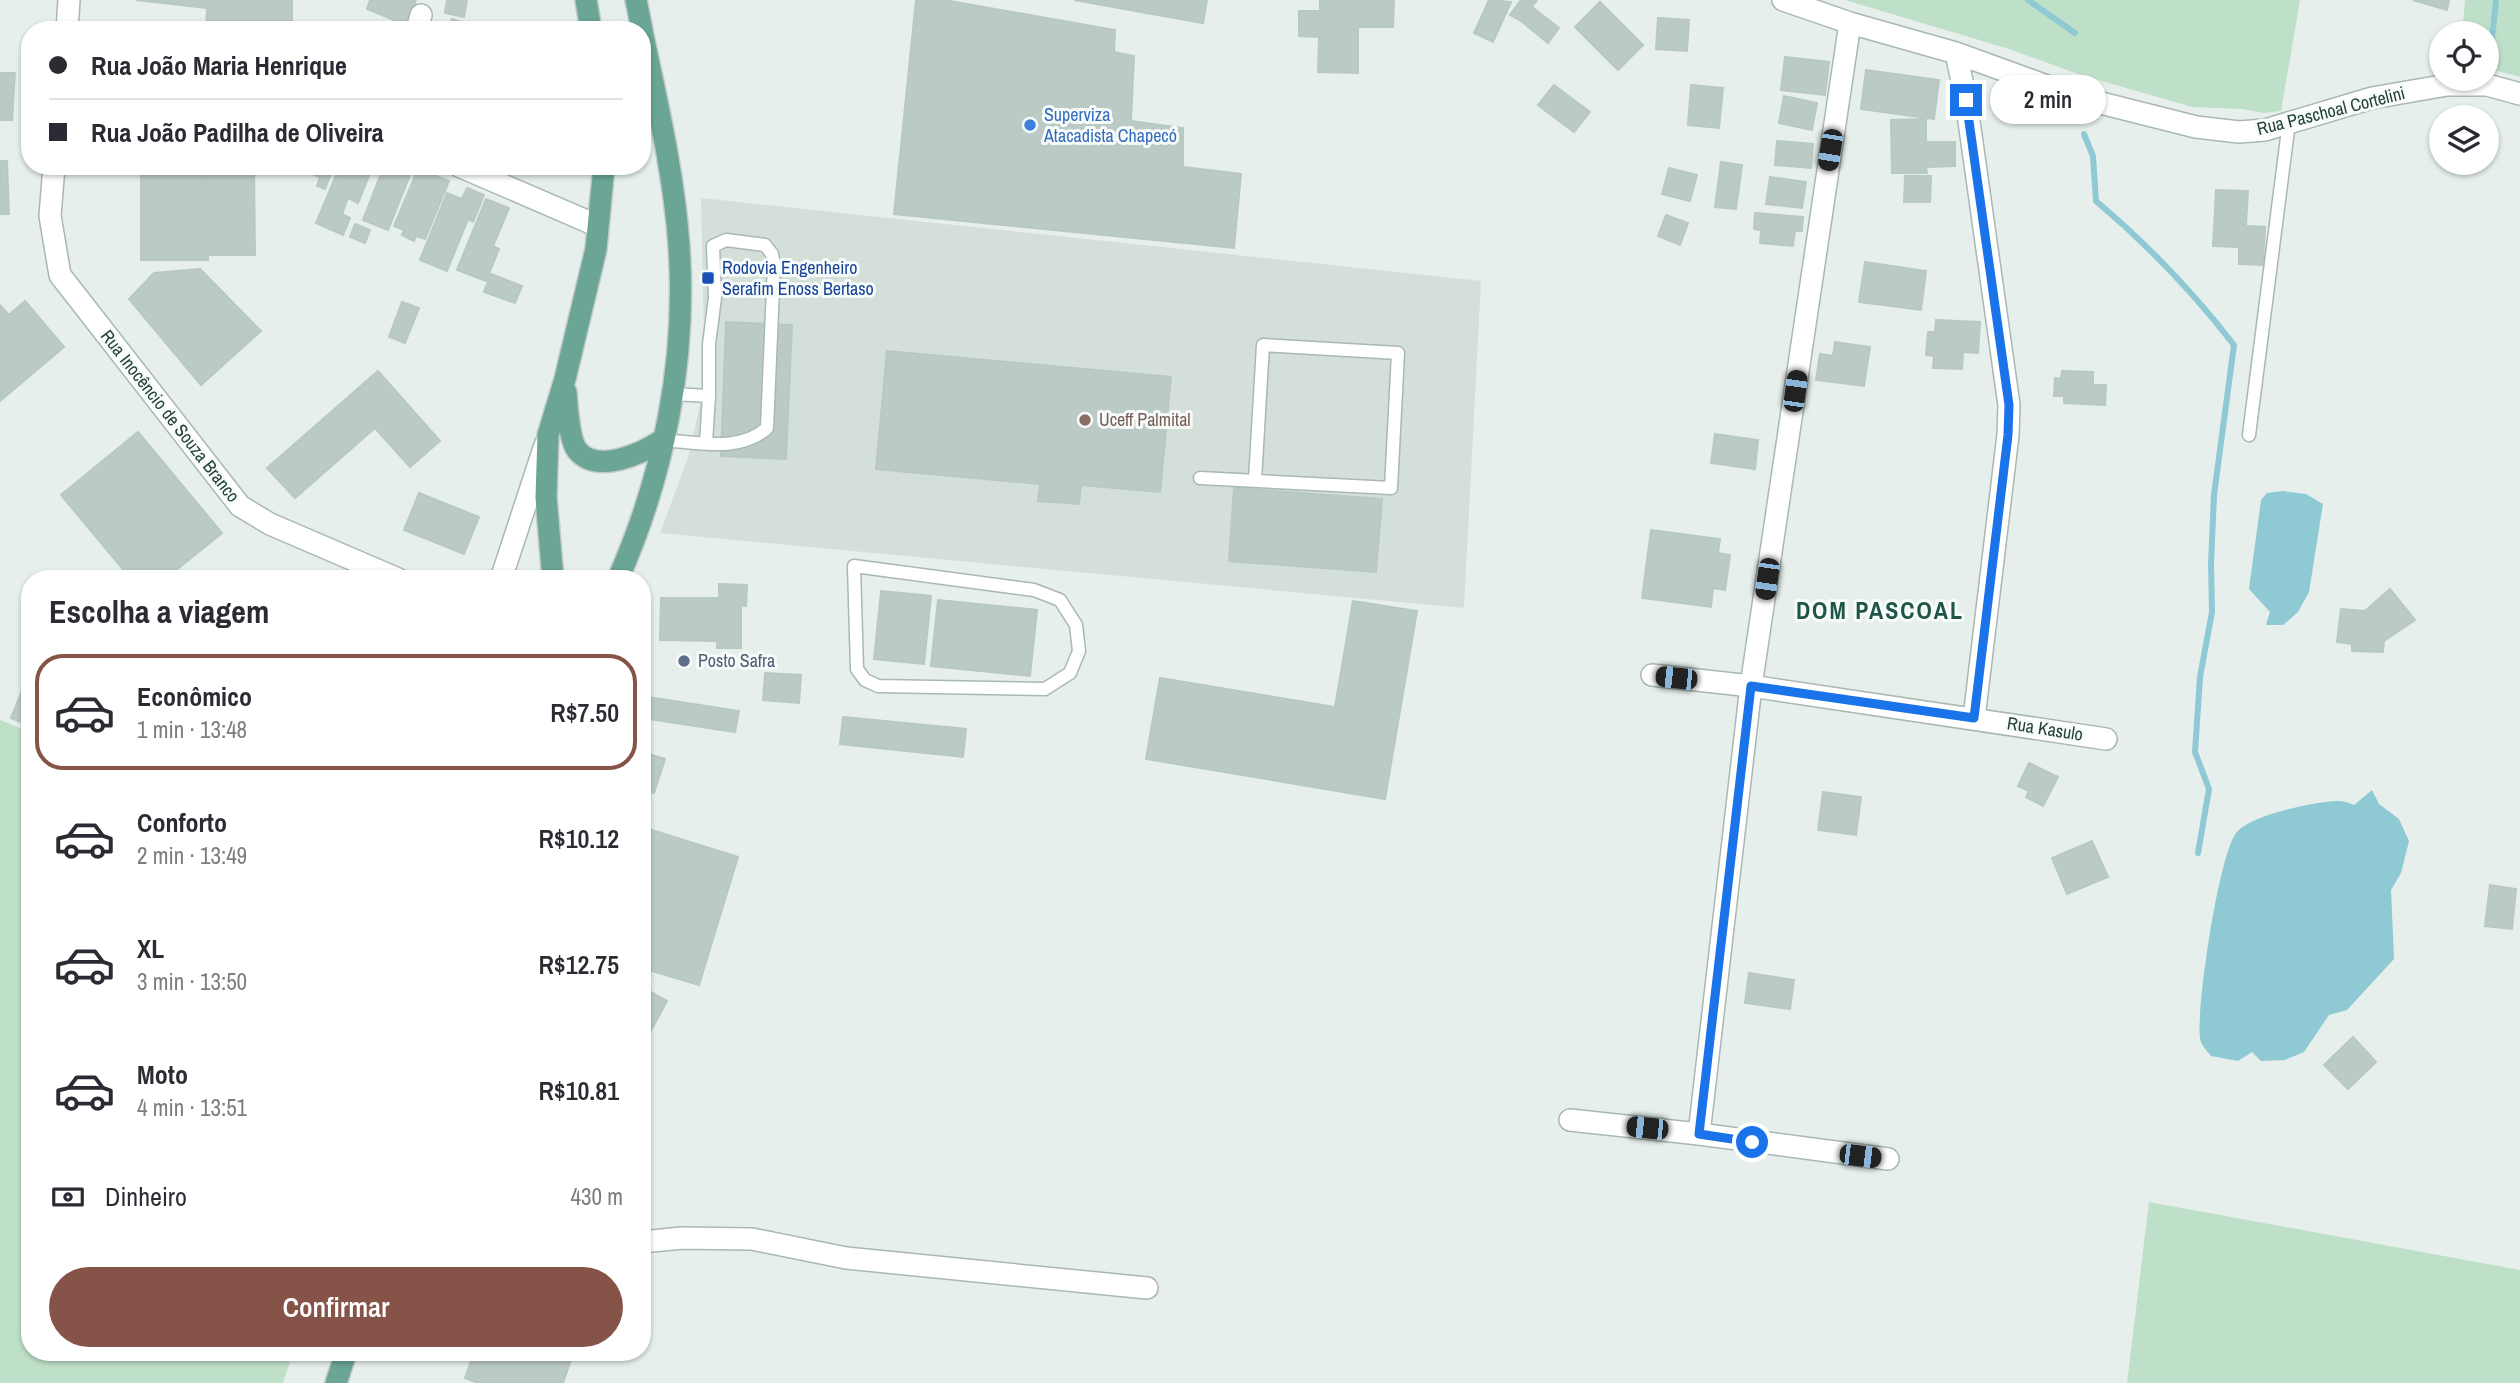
<!DOCTYPE html>
<html lang="pt">
<meta charset="utf-8">
<style>
:root{--surface:#fff;--page:#f2f2f3;--text:#2b2b33;--muted:#7c7c81;--line:#e1e1e2;--accent:#855347}
body{margin:0;font-family:"Archivo Narrow",sans-serif;background:var(--page);color:var(--text);height:100vh;display:flex;flex-direction:column;font-size:26px;white-space:nowrap}
*{box-sizing:border-box;margin:0}
p{font-size:23px;color:var(--muted)}
.icon{flex:none;width:38px;height:38px;fill:none;stroke:currentColor;stroke-width:2;stroke-linecap:round;stroke-linejoin:round}
.map{position:relative;flex:1;overflow:hidden}
.details{position:absolute;left:21px;top:570px;width:630px;height:791px;display:flex;flex-direction:column;background:var(--surface);border-radius:28px;box-shadow:0 2px 5px #0004}
.details>*{flex:none}
.guide{position:absolute;left:21px;top:21px;width:630px;height:154px;border-radius:28px;box-shadow:0 2px 5px #0004;display:grid;align-content:center;height:154px;padding:0 28px;background:var(--surface)}
.tools{position:absolute;left:2429px;top:21px;display:grid;gap:14px}
.tools a{display:grid;place-items:center;width:70px;height:70px;border-radius:50%;background:var(--surface);box-shadow:0 2px 5px #0004;font-size:35px}
.end{position:absolute;width:32px;height:32px;margin:-16px;border:9px solid #1a73e8;background:#fff;box-shadow:0 0 0 4px #fff}
.from{border-radius:50%}
.bubble{position:absolute;height:49px;border-radius:24px;background:var(--surface);box-shadow:0 2px 5px #0004;font-size:23px;font-weight:600;line-height:49px;text-align:center}
.car{position:absolute;width:21px;height:42px;margin:-21px -10px;border-radius:9px;box-shadow:0 0 5px 2px #0007;background:linear-gradient(#222 24%,#8ab4d8 0 40%,#222 0 76%,#8ab4d8 0 86%,#222 0)}
.guide b{display:flex;align-items:center;gap:24px;height:66px;font-size:26px}
.guide b+b{border-top:2px solid var(--line)}
.guide i{width:18px;height:18px;background:var(--text)}
ul{padding:0;list-style:none}
li{display:flex;align-items:center;gap:21px;height:116px;margin:0 14px 10px;padding:0 14px;border:4px solid transparent;border-radius:28px}
li div{flex:1}
li b{display:block;font-size:26px}
li em{font-style:normal;font-weight:600}
li.on{border-color:var(--accent)}
li>.icon{width:63px;height:63px;stroke-width:1.5}
h2{padding:0 28px;font-size:32px;line-height:84px}
.pay{display:flex;align-items:center;gap:18px;height:77px;padding:0 28px;font-size:26px}
.pay p{margin-inline-start:auto}
.primary-button{display:flex;gap:14px;margin-top:auto;padding:14px 28px}
.primary-button a{flex:1;height:80px;border-radius:42px;background:var(--accent);color:#fff;font-size:28px;font-weight:600;line-height:80px;text-align:center}
.map>svg:first-child{display:block}
.built{fill:#d4dfda}
.green{fill:#bfe0c8}
.water{fill:#8ec9d4}
.lines{fill:none;stroke-linecap:round;stroke-linejoin:round}
.stream{stroke:#8ec9d4;stroke-width:6}
.building{fill:#bbcac4;stroke:#b8c9c2;stroke-width:2}
.lane-casing{stroke:#a8b8b2;stroke-width:15}
.street-casing{stroke:#a8b8b2;stroke-width:24}
.primary-casing{stroke:#c2cac8;stroke-width:24}
.lane{stroke:#fff;stroke-width:12}
.street{stroke:#fff;stroke-width:21}
.primary{stroke:#6aa596;stroke-width:21}
.route{stroke:#1a73e8;stroke-width:9}
.shop-dot{fill:#3f7fe0;stroke:#f7fbf9;stroke-width:2.5}
.transit-dot{fill:#1a4fb4;stroke:#f7fbf9;stroke-width:2.5}
.education-dot{fill:#8d6e63;stroke:#f7fbf9;stroke-width:2.5}
.service-dot{fill:#5c6f8a;stroke:#f7fbf9;stroke-width:2.5}
.labels{text-anchor:middle;stroke-width:6;stroke-linejoin:round;paint-order:stroke}
.street-label{font-size:18px;fill:#24423a;stroke:#f7fbf9}
.shop-label{font-size:18px;fill:#366cbe;stroke:#f7fbf9;text-anchor:start}
.transit-label{font-size:18px;fill:#164399;stroke:#f7fbf9;text-anchor:start}
.education-label{font-size:18px;fill:#785e54;stroke:#f7fbf9;text-anchor:start}
.service-label{font-size:18px;fill:#4e5e75;stroke:#f7fbf9;text-anchor:start}
.district-label{font-size:24px;font-weight:bold;letter-spacing:2px;fill:#1f5548;stroke:#f7fbf9}
</style>
<div class="map">
<svg width="2520" height="1383" viewBox="0 0 2520 1383">
<rect width="100%" height="100%" fill="#e6efeb"/>
<path class="built" d="M 701,198 L 1481,281 L 1464,608 L 660,533 L 688,458 L 705,382 Z"/>
<path class="green" d="M 1845,0 L 2300,0 L 2281,111 L 2263,113 L 2242,109 L 2192,107 L 2078,74 L 2009,49 Z
M 2465,0 L 2520,0 L 2520,77 L 2487,68 L 2487,33 L 2462,33 Z
M 0,720 L 30,732 L 30,1353 L 293,1353 L 283,1383 L 0,1383 Z
M 2149,1202 L 2520,1270 L 2520,1383 L 2127,1383 Z"/>
<path class="water" d="M 2283,491 L 2306,494 L 2323,504 L 2309,592 L 2298,612 L 2283,625 L 2266,625 L 2270,612 L 2249,589 L 2261,500 L 2267,493 Z
M 2372,790 L 2379,804 L 2399,819 L 2409,841 L 2401,873 L 2391,890 L 2394,959 L 2347,1010 L 2329,1015 L 2304,1052 L 2285,1060 L 2261,1061 L 2252,1052 L 2238,1061 L 2211,1056 C 2207,1051 2201,1045 2200,1038 C 2196,1010 2219,851 2237,832 C 2253,814 2314,802 2338,801 C 2344,801 2349,803 2354,805 Z"/>
<g class="lines">
<path class="stream" d="M 2028,0 L 2075,33
M 2490,58 L 2496,0
M 2084,134 L 2093,156 L 2096,201 C 2147,244 2193,292 2234,345 L 2214,495 L 2211,564 L 2212,612 L 2200,677 L 2195,752 L 2209,789 L 2198,853"/>
</g>
<path class="building" d="M 136,0 L 292,0 L 292,30 L 206,30 L 207,8 Z
M 370,0 L 416,0 L 406,25 L 367,9 Z
M 447,0 L 467,0 L 464,17 L 445,13 Z
M 916,0 L 944,0 L 1115,30 L 1114,52 L 1134,56 L 1131,121 L 1183,128 L 1183,167 L 1241,174 L 1234,248 L 894,214 Z
M 1074,0 L 1207,0 L 1203,23 Z
M 1320,0 L 1394,0 L 1393,27 L 1358,27 L 1358,73 L 1318,72 L 1319,37 L 1299,36 L 1299,11 L 1320,11 Z
M 1489,0 L 1511,2 L 1493,42 L 1474,33 Z
M 1521,0 L 1537,0 L 1521,21 L 1510,15 Z
M 2413,0 L 2449,0 L 2447,10 Z
M 1600,2 L 1643,45 L 1618,70 L 1575,27 Z
M 1532,7 L 1559,28 L 1548,43 L 1521,21 Z
M 1658,18 L 1689,20 L 1687,51 L 1656,49 Z
M 452,19 L 483,29 L 448,30 Z
M 1785,57 L 1829,62 L 1825,95 L 1781,90 Z
M 1866,70 L 1939,80 L 1934,119 L 1861,109 Z
M 0,73 L 15,73 L 12,120 L 0,120 Z
M 1554,85 L 1590,112 L 1574,132 L 1538,105 Z
M 1691,85 L 1723,88 L 1719,128 L 1688,125 Z
M 1784,96 L 1817,103 L 1812,130 L 1779,123 Z
M 1926,119 L 1926,142 L 1955,142 L 1955,166 L 1926,167 L 1927,173 L 1892,173 L 1891,120 Z
M 1777,141 L 1813,144 L 1811,168 L 1775,165 Z
M 0,161 L 7,161 L 9,214 L 0,214 Z
M 1721,162 L 1742,165 L 1736,209 L 1715,207 Z
M 141,166 L 207,166 L 208,260 L 141,260 Z
M 207,166 L 254,166 L 255,255 L 208,255 Z
M 298,166 L 334,166 L 325,189 L 317,186 L 320,177 L 297,168 Z
M 340,166 L 373,166 L 358,203 L 348,198 L 342,214 L 350,218 L 343,235 L 316,223 Z
M 384,166 L 410,175 L 388,230 L 363,220 Z
M 499,166 L 512,166 L 510,172 L 499,168 Z
M 1669,168 L 1697,175 L 1690,201 L 1662,194 Z
M 418,169 L 449,181 L 425,239 L 416,236 L 414,241 L 402,235 L 404,230 L 394,226 Z
M 1905,176 L 1931,176 L 1930,202 L 1904,202 Z
M 1770,177 L 1806,182 L 1802,208 L 1766,204 Z
M 467,188 L 484,195 L 473,222 L 468,219 L 447,271 L 420,260 L 447,193 L 462,199 Z
M 2216,190 L 2248,191 L 2246,226 L 2265,227 L 2263,265 L 2239,264 L 2239,247 L 2213,246 Z
M 486,199 L 509,208 L 493,246 L 499,249 L 486,281 L 457,270 Z
M 1755,213 L 1803,217 L 1802,231 L 1795,231 L 1793,246 L 1760,243 L 1761,230 L 1754,229 Z
M 1666,215 L 1688,223 L 1680,245 L 1658,236 Z
M 355,224 L 370,230 L 365,243 L 350,237 Z
M 1865,262 L 1926,271 L 1921,310 L 1859,302 Z
M 200,269 L 261,331 L 201,385 L 129,299 L 154,273 Z
M 491,274 L 522,286 L 515,303 L 484,292 Z
M 25,301 L 64,347 L 13,390 L 0,374 L 0,305 L 9,315 Z
M 402,302 L 419,308 L 405,343 L 389,337 Z
M 1936,320 L 1980,322 L 1978,353 L 1963,352 L 1962,369 L 1933,368 L 1934,356 L 1926,355 L 1928,332 L 1935,332 Z
M 726,322 L 792,325 L 786,459 L 721,456 Z
M 1835,342 L 1870,347 L 1864,386 L 1816,380 L 1820,354 L 1833,356 Z
M 887,351 L 1171,377 L 1160,492 L 1081,485 L 1079,504 L 1038,501 L 1040,484 L 876,469 Z
M 378,371 L 440,441 L 410,467 L 375,428 L 295,498 L 267,468 Z
M 2062,371 L 2093,372 L 2093,385 L 2106,385 L 2105,405 L 2064,403 L 2064,396 L 2054,396 L 2055,378 L 2061,379 Z
M 0,374 L 13,390 L 0,401 Z
M 138,432 L 222,533 L 165,579 L 131,579 L 61,495 Z
M 1715,434 L 1758,440 L 1755,469 L 1711,463 Z
M 1234,488 L 1382,499 L 1376,572 L 1229,561 Z
M 419,493 L 479,517 L 464,554 L 404,530 Z
M 1651,530 L 1720,539 L 1718,553 L 1730,555 L 1725,590 L 1713,588 L 1711,607 L 1642,598 Z
M 719,584 L 747,585 L 746,606 L 741,605 L 741,648 L 717,648 L 717,641 L 660,640 L 661,598 L 719,598 Z
M 2390,589 L 2415,620 L 2384,641 L 2383,652 L 2352,651 L 2352,644 L 2337,642 L 2341,609 L 2365,611 Z
M 881,591 L 931,596 L 924,664 L 874,659 Z
M 938,600 L 1037,610 L 1030,676 L 931,666 Z
M 1353,601 L 1417,611 L 1385,799 L 1146,759 L 1160,678 L 1335,707 Z
M 30,671 L 30,726 L 11,718 Z
M 765,673 L 801,675 L 799,703 L 763,700 Z
M 642,696 L 739,711 L 735,732 L 642,718 Z
M 843,717 L 966,729 L 963,757 L 840,744 Z
M 642,752 L 665,759 L 654,793 L 642,789 Z
M 2029,763 L 2058,777 L 2043,806 L 2026,797 L 2029,791 L 2018,786 Z
M 1823,792 L 1861,797 L 1856,835 L 1818,830 Z
M 642,827 L 738,857 L 699,985 L 642,968 Z
M 2092,841 L 2108,877 L 2067,894 L 2052,858 Z
M 2490,885 L 2516,889 L 2512,929 L 2485,926 Z
M 1749,973 L 1794,980 L 1790,1009 L 1745,1003 Z
M 642,987 L 667,1001 L 642,1047 Z
M 2353,1037 L 2376,1062 L 2348,1089 L 2324,1065 Z
M 474,1353 L 560,1353 L 572,1357 L 563,1383 L 478,1383 L 465,1378 Z"/>
<g class="lines">
<defs>
<path id="lane" d="M 2249,435 L 2289,122
M 662,440 C 696,442 740,453 767,428 L 774,265 L 772,254 L 765,245 L 726,240 L 713,246 L 715,298 L 709,344 L 709,396 L 673,394
M 706,443 L 709,396
M 1200,478 L 1391,488 L 1398,353 L 1263,345 L 1255,480
M 854,566 L 1034,590 L 1060,600 L 1076,625 L 1079,651 L 1070,673 L 1045,689 L 878,686 L 865,680 L 857,669 Z"/>
<path id="street" d="M 1783,0 L 1850,23 L 1956,53 L 2077,97 L 2196,127 L 2239,132 L 2265,130 L 2372,98 L 2447,85 L 2487,85 L 2520,94
M 67,30 L 69,0
M 417,30 L 421,15
M 1956,53 L 1966,100 L 2009,405 L 2008,435 L 1974,718
M 54,166 L 50,216 L 60,275 L 240,506 L 270,524 L 398,579
M 459,166 L 598,226
M 501,579 L 545,445
M 1652,675 L 1751,686 L 2106,739
M 1570,1120 L 1699,1134 L 1888,1159
M 1699,1134 L 1751,686 L 1850,23
M 642,1242 L 682,1238 L 752,1239 L 846,1258 L 1147,1288"/>
<path id="primary" d="M 586,0 L 591,30
M 636,0 L 642,30
M 566,392 C 567,406 569,439 577,450 C 597,475 643,453 662,440
M 553,579 L 546,497 L 548,435 L 565,379 L 596,249 L 604,166
M 618,579 C 664,475 687,360 679,246 C 674,174 657,102 642,31
M 336,1383 L 346,1353"/>
</defs>
<use href="#lane" class="lane-casing"/>
<use href="#street" class="street-casing"/>
<use href="#primary" class="primary-casing"/>
<use href="#lane" class="lane"/>
<use href="#street" class="street"/>
<use href="#primary" class="primary"/>
</g>
<g class="lines">
<path class="route" d="M 1752,1142 L 1699,1134 L 1751,686 L 1974,718 L 2008,435 L 2009,405 L 1966,100"/>
</g>
<circle class="shop-dot" cx="1030" cy="125" r="7"/>
<rect class="transit-dot" x="701" y="271" width="14" height="14" rx="3.5"/>
<circle class="education-dot" cx="1085" cy="420" r="7"/>
<circle class="service-dot" cx="684" cy="661" r="7"/>
<g class="labels">
<g class="street-label">
<text transform="translate(2331 111) rotate(-14)" y="6">Rua Paschoal Cortelini</text>
<text transform="translate(170 416) rotate(52)" y="6">Rua Inocêncio de Souza Branco</text>
<text transform="translate(2045 729) rotate(9)" y="6">Rua Kasulo</text>
</g>
<g class="shop-label">
<text x="1044" y="121">Superviza<tspan x="1044" dy="21">Atacadista Chapecó</tspan></text>
</g>
<g class="transit-label">
<text x="722" y="274">Rodovia Engenheiro<tspan x="722" dy="21">Serafim Enoss Bertaso</tspan></text>
</g>
<g class="education-label">
<text x="1099" y="426">Uceff Palmital</text>
</g>
<g class="service-label">
<text x="698" y="667">Posto Safra</text>
</g>
<g class="district-label">
<text x="1880" y="619">DOM PASCOAL</text>
</g>
</g>
</svg>
<div class="tools">
<a><svg class="icon" aria-label="locate" viewBox="0 0 24 24"><circle cx="12" cy="12" r="6"/><path d="M12 2v4M12 18v4M2 12h4M18 12h4"/></svg></a>
<a><svg class="icon" aria-label="layers" viewBox="0 0 24 24"><path d="M12 4l9 5-9 5-9-5zM3 14l9 5 9-5"/></svg></a>
</div>
<i class="end from" style="left:1752px;top:1142px"></i>
<i class="end" style="left:1966px;top:100px"></i>
<div class="bubble" style="left:1990px;top:75px;width:116px">2 min</div>
<i class="car" style="left:1830px;top:150px;rotate:189deg"></i>
<i class="car" style="left:1795px;top:391px;rotate:8deg"></i>
<i class="car" style="left:1767px;top:579px;rotate:188deg"></i>
<i class="car" style="left:1676px;top:678px;rotate:276deg"></i>
<i class="car" style="left:1647px;top:1128px;rotate:276deg"></i>
<i class="car" style="left:1860px;top:1156px;rotate:97deg"></i>
<div class="guide">
<b><i class="from"></i>Rua João Maria Henrique</b>
<b><i></i>Rua João Padilha de Oliveira</b>
</div>
<section class="details">
<h2>Escolha a viagem</h2>
<ul>
<li class="on"><svg class="icon" aria-label="car" viewBox="0 0 24 24"><path d="M5 17H2v-5l4-1 3-4h7l3 4 3 1v5h-3M9 17h6M6 11h13"/><circle cx="7" cy="17" r="2"/><circle cx="17" cy="17" r="2"/></svg><div><b>Econômico</b><p>1 min · 13:48</p></div><em>R$7.50</em></li>
<li><svg class="icon" aria-label="car" viewBox="0 0 24 24"><path d="M5 17H2v-5l4-1 3-4h7l3 4 3 1v5h-3M9 17h6M6 11h13"/><circle cx="7" cy="17" r="2"/><circle cx="17" cy="17" r="2"/></svg><div><b>Conforto</b><p>2 min · 13:49</p></div><em>R$10.12</em></li>
<li><svg class="icon" aria-label="car" viewBox="0 0 24 24"><path d="M5 17H2v-5l4-1 3-4h7l3 4 3 1v5h-3M9 17h6M6 11h13"/><circle cx="7" cy="17" r="2"/><circle cx="17" cy="17" r="2"/></svg><div><b>XL</b><p>3 min · 13:50</p></div><em>R$12.75</em></li>
<li><svg class="icon" aria-label="car" viewBox="0 0 24 24"><path d="M5 17H2v-5l4-1 3-4h7l3 4 3 1v5h-3M9 17h6M6 11h13"/><circle cx="7" cy="17" r="2"/><circle cx="17" cy="17" r="2"/></svg><div><b>Moto</b><p>4 min · 13:51</p></div><em>R$10.81</em></li>
</ul>
<div class="pay"><svg class="icon" aria-label="cash" viewBox="0 0 24 24"><path d="M3 7h18v10H3z"/><circle cx="12" cy="12" r="2"/></svg>Dinheiro<p>430 m</p></div>
<div class="primary-button"><a>Confirmar</a></div>
</section>
</div>
